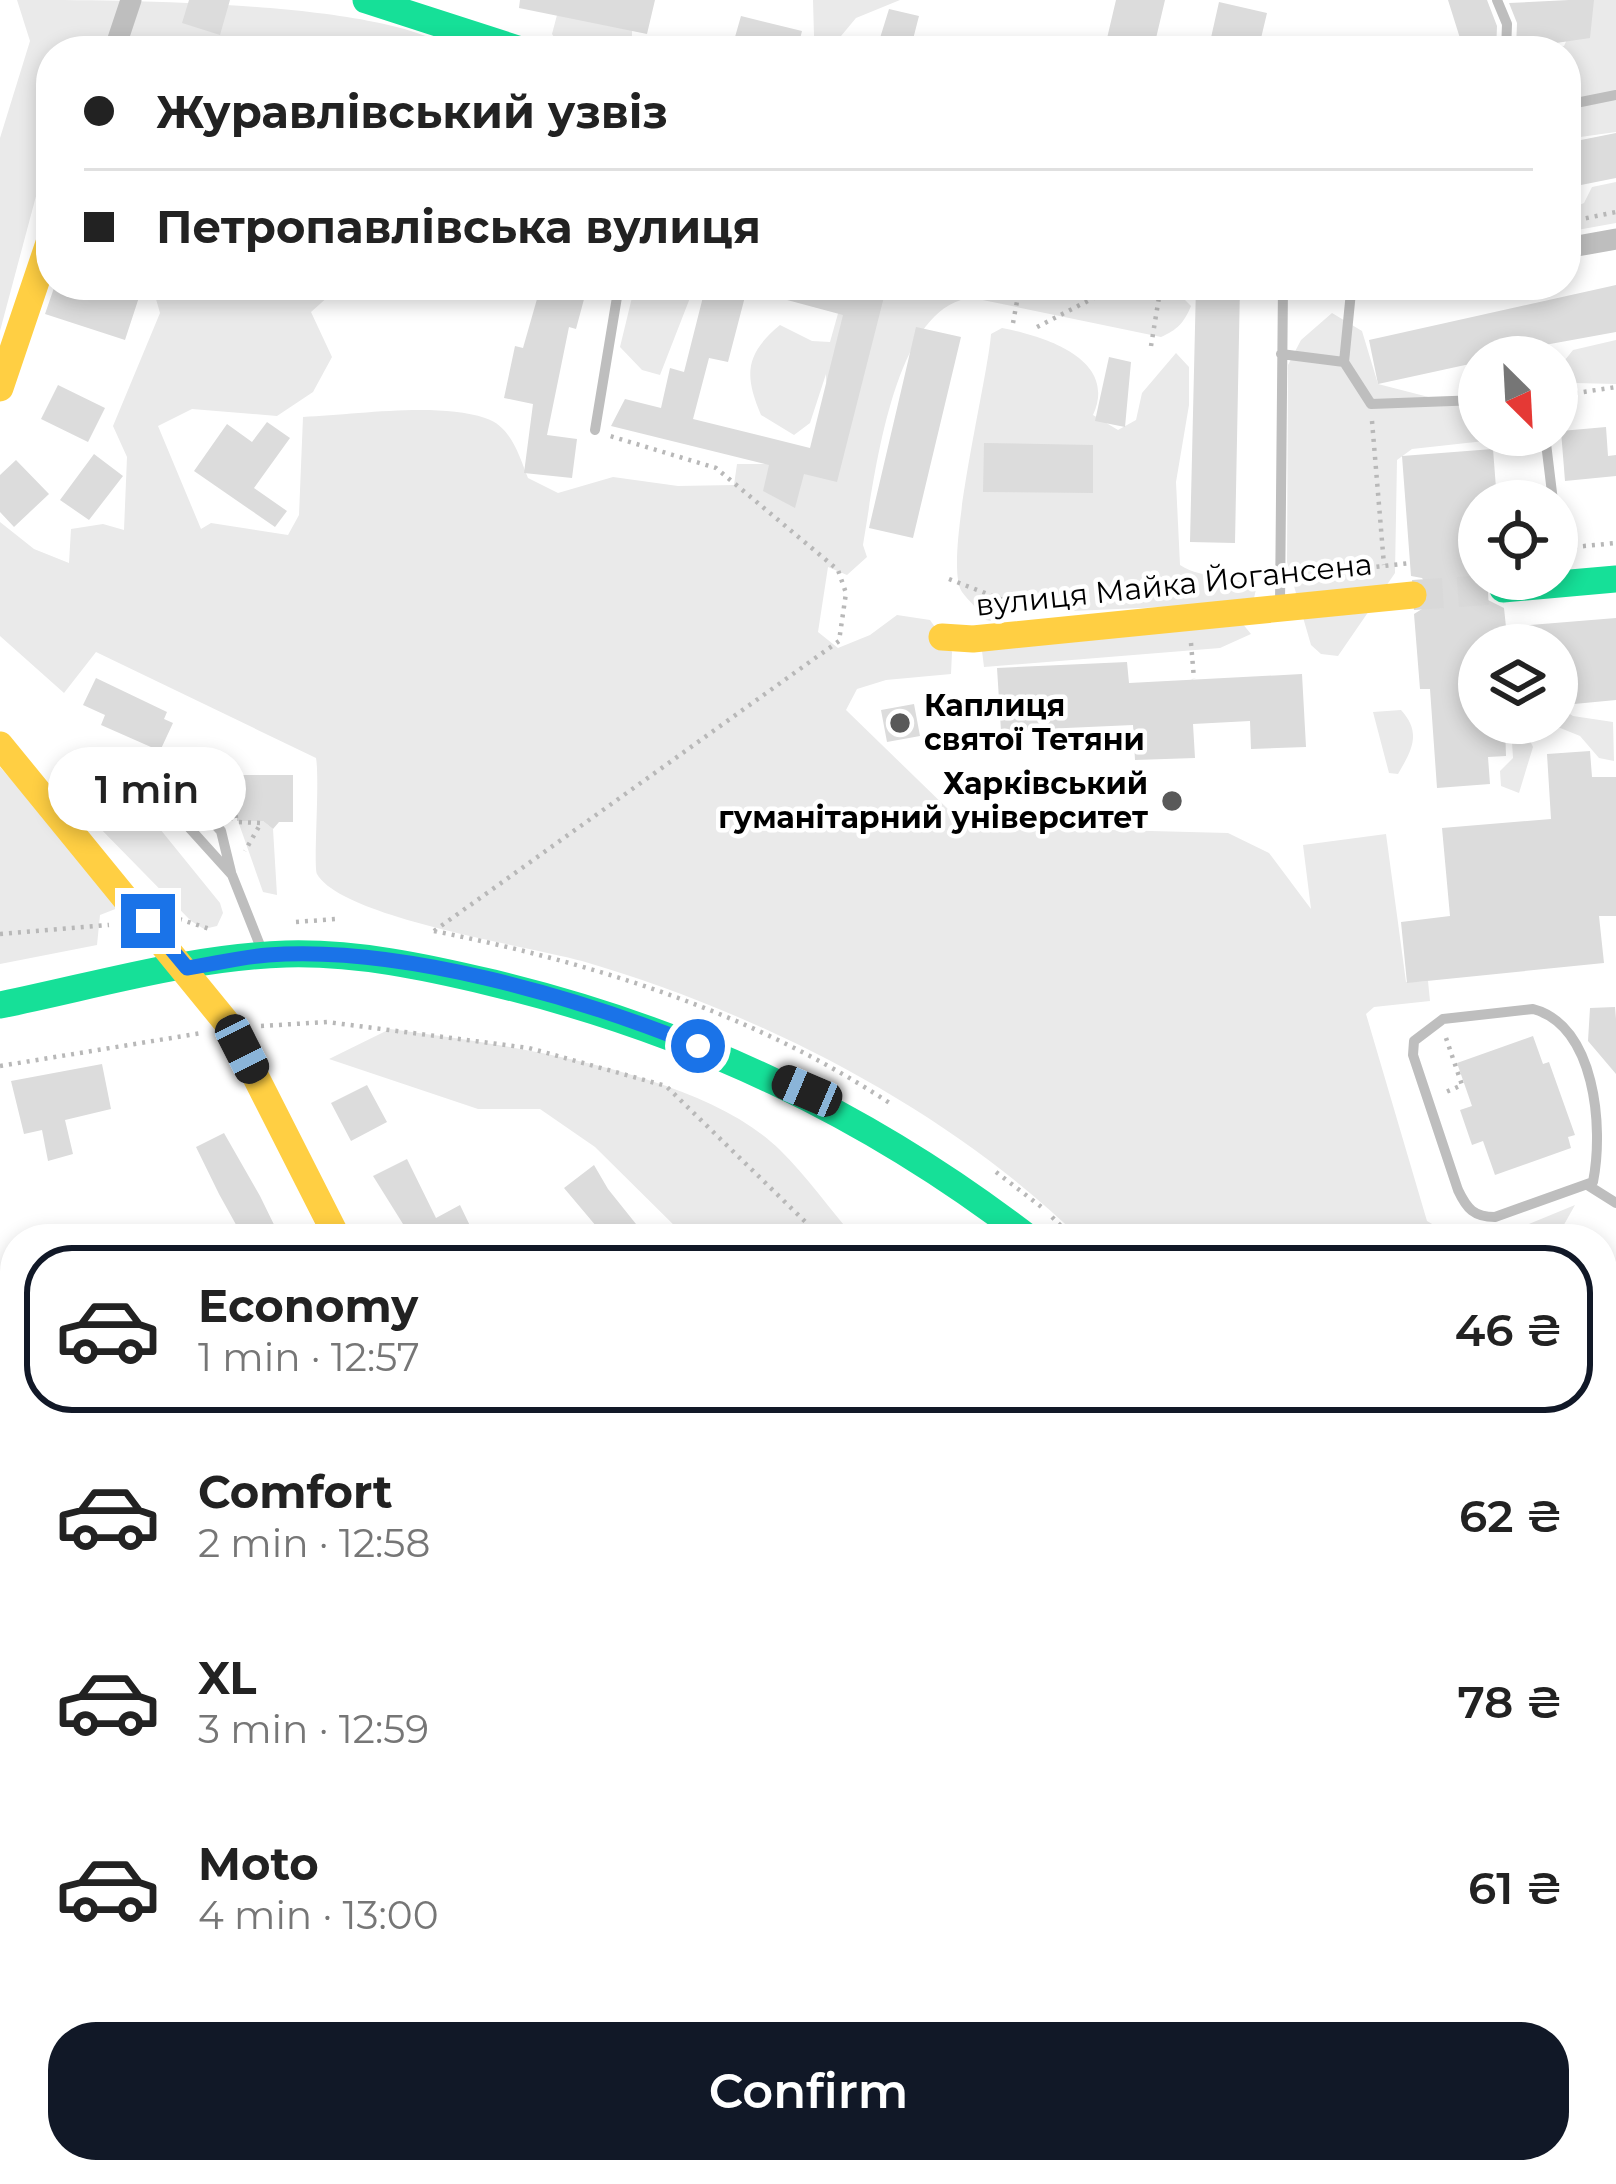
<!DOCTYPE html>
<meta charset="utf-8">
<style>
:root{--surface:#fff;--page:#f6f6f6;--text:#222;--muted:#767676;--line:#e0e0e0;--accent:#111827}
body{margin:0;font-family:Montserrat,sans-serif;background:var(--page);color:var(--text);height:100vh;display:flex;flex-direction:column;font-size:45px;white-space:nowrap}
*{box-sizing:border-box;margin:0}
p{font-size:39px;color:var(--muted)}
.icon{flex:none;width:66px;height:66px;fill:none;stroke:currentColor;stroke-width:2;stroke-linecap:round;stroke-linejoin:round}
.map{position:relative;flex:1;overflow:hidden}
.drawer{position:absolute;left:0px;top:1224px;width:1617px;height:960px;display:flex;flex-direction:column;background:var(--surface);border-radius:48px 48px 0 0;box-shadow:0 6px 18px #0003}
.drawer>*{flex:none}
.banner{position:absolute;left:36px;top:36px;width:1545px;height:264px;border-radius:48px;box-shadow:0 6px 18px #0003;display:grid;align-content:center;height:264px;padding:0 48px;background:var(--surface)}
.needle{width:78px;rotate:156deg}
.tools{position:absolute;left:1458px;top:336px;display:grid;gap:24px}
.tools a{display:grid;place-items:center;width:120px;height:120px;border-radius:50%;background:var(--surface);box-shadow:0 6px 18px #0003;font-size:60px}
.end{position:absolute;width:54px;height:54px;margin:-27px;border:15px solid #1a73e8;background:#fff;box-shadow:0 0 0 6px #fff}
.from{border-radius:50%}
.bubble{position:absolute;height:84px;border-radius:42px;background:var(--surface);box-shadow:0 6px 18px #0003;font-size:39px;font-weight:600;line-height:84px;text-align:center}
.car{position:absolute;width:36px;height:72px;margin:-36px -18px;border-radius:15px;box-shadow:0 0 9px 3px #0007;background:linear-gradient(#222 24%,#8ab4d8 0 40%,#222 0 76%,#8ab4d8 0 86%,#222 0)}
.banner b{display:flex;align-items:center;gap:42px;height:114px;font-size:45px}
.banner b+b{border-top:3px solid var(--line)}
.banner i{width:30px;height:30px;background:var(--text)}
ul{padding:21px 0 0;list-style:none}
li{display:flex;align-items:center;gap:36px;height:168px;margin:0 24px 18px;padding:0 24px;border:6px solid transparent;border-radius:48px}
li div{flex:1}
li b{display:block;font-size:45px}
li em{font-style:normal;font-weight:600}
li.on{border-color:var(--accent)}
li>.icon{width:108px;height:108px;stroke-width:1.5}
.action{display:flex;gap:24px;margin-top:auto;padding:24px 48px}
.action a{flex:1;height:138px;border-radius:48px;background:var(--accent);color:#fff;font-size:48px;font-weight:600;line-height:138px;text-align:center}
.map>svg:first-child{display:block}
.green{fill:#eaeaea}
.building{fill:#dcdcdc}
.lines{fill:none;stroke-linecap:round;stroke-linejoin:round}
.secondary-tunnel{stroke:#d9d9d9;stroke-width:30;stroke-dasharray:30 15;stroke-linecap:butt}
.path{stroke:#b8b8b8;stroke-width:4.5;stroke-dasharray:3 6;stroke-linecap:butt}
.lane{stroke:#bebebe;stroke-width:10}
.street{stroke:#bebebe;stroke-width:21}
.fast{stroke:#16e098;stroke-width:27}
.slow{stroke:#ffcf43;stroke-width:27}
.jam{stroke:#f24e42;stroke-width:27}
.route{stroke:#1a73e8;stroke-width:15}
.poi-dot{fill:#595959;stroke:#fff;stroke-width:4.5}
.labels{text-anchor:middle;stroke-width:9;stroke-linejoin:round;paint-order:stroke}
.street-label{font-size:30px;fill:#000;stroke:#fff}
.poi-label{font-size:30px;font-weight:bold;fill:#000;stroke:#fff;text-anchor:start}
</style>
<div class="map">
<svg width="1616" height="2184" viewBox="0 0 1616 2184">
<rect width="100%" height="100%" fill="#fff"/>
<path class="green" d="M 17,0 C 116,0 389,0 454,51 L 51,51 L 51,140 L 0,331 L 0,138 L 30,41 Z
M 561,0 L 634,0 L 631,51 L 563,51 L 552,34 Z
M 813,0 L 900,0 L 856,18 L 836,42 L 814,36 Z
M 1586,0 L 1616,0 L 1616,132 L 1566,139 L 1566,51 L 1531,51 L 1564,46 Z
M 1616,182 L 1616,223 L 1566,232 L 1566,211 L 1584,203 L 1592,187 Z
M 152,285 L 362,285 L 330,295 L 311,312 L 332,357 L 313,392 L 277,416 L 192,409 L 158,426 L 201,529 L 211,523 L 288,535 L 299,515 L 303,417 C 355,415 436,402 485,418 C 511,426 519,455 528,478 L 558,493 L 613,477 L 678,486 L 734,485 L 737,464 L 801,464 L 828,444 L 826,374 L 810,423 L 794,435 L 761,415 C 744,375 745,354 780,325 L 812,341 L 830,342 L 846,285 L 1155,285 L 1154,295 L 1183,298 L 1191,306 C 1184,323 1177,330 1161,337 L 973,298 C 893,302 874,482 863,545 L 867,557 L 847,575 L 828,567 L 818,632 L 838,648 L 870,635 L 897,615 L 930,620 L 952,652 L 951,674 L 886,680 L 857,689 L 846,710 L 951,812 L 1035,828 L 1228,833 L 1269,853 L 1311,909 L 1303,845 L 1386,834 L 1406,982 L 1428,981 L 1430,1001 L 1374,1007 L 1366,1014 L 1427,1221 L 1458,1239 L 1081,1239 C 948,1109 761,1013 582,961 C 528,946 342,918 317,874 C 313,868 320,781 316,758 L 96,652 L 64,693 L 0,636 L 0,522 L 34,549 L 69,563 L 71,529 L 103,524 L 124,530 L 127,457 L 113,426 L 160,313 Z
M 635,285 L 695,285 L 660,375 L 642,370 L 620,347 Z
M 1332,313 L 1362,331 L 1378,384 L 1479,410 L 1479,435 L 1512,438 L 1412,449 L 1397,460 L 1395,573 L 1338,656 L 1321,654 L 1311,645 L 1287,562 L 1288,365 L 1301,340 Z
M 1002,328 C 1042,336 1119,358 1093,415 L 1118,430 L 1136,420 L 1142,393 L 1176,353 L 1189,367 L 1189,405 L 1176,482 L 1180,565 C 1205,581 1230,572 1256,589 L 1253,603 L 1073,611 L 1022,598 L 1001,623 L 986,620 C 979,609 969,602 962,592 C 942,562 988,379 991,334 Z
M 1616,340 L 1616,384 L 1574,383 L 1565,360 L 1573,350 Z
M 1242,623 L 1251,634 L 1220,648 L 984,667 L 982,651 Z
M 1557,706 L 1573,716 L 1613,722 L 1614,761 L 1599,758 L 1580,736 L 1548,723 L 1557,723 Z
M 1401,710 C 1422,733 1412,750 1398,774 L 1389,773 L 1373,712 Z
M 1511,725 L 1525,730 L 1533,747 L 1519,793 L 1501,786 L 1500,771 L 1513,758 Z
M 0,767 L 123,906 L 100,915 L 97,945 L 0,964 Z
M 117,785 L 130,792 L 220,903 L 223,913 L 217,926 L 204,929 L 191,921 L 92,820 L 93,795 Z
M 238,821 L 263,821 L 273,829 L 277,895 L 263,892 Z
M 390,1029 C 500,1044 698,1070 779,1149 C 807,1176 830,1210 856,1239 L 688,1239 L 595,1147 L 540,1109 L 478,1109 L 329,1059 Z
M 1575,1205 L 1556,1239 L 1492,1239 Z
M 1602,1319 L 1616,1326 L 1616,1795 L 1602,1777 Z
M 1602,2065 L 1616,2096 L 1616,2184 L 1551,2184 L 1553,2169 L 1602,2169 Z
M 1186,2169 L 1367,2169 L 1363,2184 L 1171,2184 Z"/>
<path class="building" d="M 189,0 L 230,0 L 220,35 L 182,23 Z
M 520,0 L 655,0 L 647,34 L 519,8 Z
M 1116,0 L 1165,0 L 1153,51 L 1104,51 Z
M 1448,0 L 1487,0 L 1497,26 L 1496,51 L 1464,51 Z
M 1569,0 L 1594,0 L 1590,38 L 1516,49 L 1517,23 L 1509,3 Z
M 1219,2 L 1267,13 L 1258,51 L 1208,51 Z
M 889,9 L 919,16 L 910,51 L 876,51 Z
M 741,16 L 802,31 L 797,51 L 731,51 Z
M 1616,133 L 1616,178 L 1566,188 L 1566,143 Z
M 55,285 L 143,285 L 125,340 L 45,314 Z
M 541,285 L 587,288 L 576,329 L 569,327 L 547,435 L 577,439 L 572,478 L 524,473 L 533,404 L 504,398 L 515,346 L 523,348 Z
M 706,285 L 748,285 L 728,362 L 709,358 L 693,419 L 810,448 L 843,315 L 757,292 L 758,285 L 887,285 L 837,482 L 804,474 L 795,508 L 763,491 L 769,465 L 611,426 L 625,399 L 661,408 L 670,368 L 684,372 Z
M 1196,285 L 1240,285 L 1235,543 L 1190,542 Z
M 1616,285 L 1616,332 L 1479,357 L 1479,362 L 1378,384 L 1369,340 Z
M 916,327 L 961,337 L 913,538 L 869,528 Z
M 1109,357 L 1131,362 L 1125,427 L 1095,421 Z
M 58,385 L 105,408 L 88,442 L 41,419 Z
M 267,422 L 290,438 L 254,488 L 287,511 L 275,527 L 194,471 L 227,424 L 252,442 Z
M 1606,427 L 1608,456 L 1616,455 L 1616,476 L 1565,481 L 1561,431 Z
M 984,443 L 1093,445 L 1093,493 L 983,492 Z
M 1493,449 L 1497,501 L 1479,501 L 1479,579 L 1487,579 L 1486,599 L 1504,608 L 1506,627 L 1616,618 L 1616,700 L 1574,704 L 1573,684 L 1557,685 L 1557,645 L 1479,645 L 1479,723 L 1505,727 L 1506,756 L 1488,757 L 1490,784 L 1437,788 L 1430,689 L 1420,689 L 1414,614 L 1430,604 L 1432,592 L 1422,578 L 1411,576 L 1402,456 Z
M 94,454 L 123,476 L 89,520 L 60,500 Z
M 16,460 L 49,494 L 14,527 L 0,512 L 0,475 Z
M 1127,662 L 1129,683 L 1302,674 L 1306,747 L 1251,749 L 1250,721 L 1193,724 L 1195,758 L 1135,760 L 1133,725 L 1001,731 L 997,668 Z
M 96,678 L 167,712 L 164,719 L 173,723 L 160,751 L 101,725 L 105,715 L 83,705 Z
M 914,704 L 920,736 L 887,742 L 881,710 Z
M 1590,751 L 1592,777 L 1616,777 L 1616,916 L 1599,916 L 1604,963 L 1407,983 L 1401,922 L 1450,916 L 1442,828 L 1551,819 L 1547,754 Z
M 183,775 L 198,777 L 233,821 L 225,821 Z
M 238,775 L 293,775 L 293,822 L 279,822 L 273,829 L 263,821 L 237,821 Z
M 1615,1007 L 1616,1019 L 1616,1074 L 1588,1041 L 1590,1008 Z
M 1533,1036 L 1543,1064 L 1549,1062 L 1575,1135 L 1568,1137 L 1571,1148 L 1495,1175 L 1483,1141 L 1472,1145 L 1460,1110 L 1472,1106 L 1457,1063 Z
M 102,1064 L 111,1109 L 65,1120 L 73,1154 L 48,1161 L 42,1130 L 24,1134 L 11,1081 Z
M 367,1085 L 387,1122 L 351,1141 L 331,1103 Z
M 224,1133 L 260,1196 L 281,1239 L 244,1239 L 219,1194 L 196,1147 Z
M 407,1159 L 436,1218 L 460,1205 L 473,1232 L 460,1239 L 394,1239 L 408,1232 L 373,1176 Z
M 594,1165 L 608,1189 L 648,1239 L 607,1239 L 564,1188 Z"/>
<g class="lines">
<path class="secondary-tunnel" d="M 1413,595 L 1503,589"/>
<path class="path" d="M 1577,220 L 1616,212
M 1321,285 L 1335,288
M 1382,288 L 1406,285
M 1013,323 L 1020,285
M 1037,327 L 1119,285
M 1151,346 L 1161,285
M 1557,396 L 1616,387
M 1372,421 L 1384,565
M 1574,547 L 1616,543
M 1296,576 L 1410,563
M 949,579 L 1016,605
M 1191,643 L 1194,679
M 236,818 L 230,780 L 236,780
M 239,822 L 261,823 L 245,851
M 179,919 L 213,930
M 296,922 L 336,919
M 434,931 L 839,641 L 846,593 L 838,570 L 716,468 L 610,436
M 434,931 C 594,963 754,1013 891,1104
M 0,934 L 109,925
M 261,1026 L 327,1022 L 529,1048 L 666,1086 L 823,1239
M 1446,1038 L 1462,1085 L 1446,1092
M 0,1066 L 202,1033
M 996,1172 L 1044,1209
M 1052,1217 L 1074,1239
M 1602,1787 L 1616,1806
M 1602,2089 L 1616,2125"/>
<path class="lane" d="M 1497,0 L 1507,24 L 1506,51
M 1566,105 L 1616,95
M 1281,354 L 1344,362 L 1371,404 L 1479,400
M 1344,362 L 1351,292 L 1363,285
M 595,430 L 619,285
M 1545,435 L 1553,501
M 1557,532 L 1563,581
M 1280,605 L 1283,285
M 128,760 L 152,756 L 221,831 L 231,872
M 47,799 C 72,775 91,749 128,760 L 232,875 L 263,953
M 1533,1009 C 1595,1025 1604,1127 1593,1182 L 1495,1217 C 1474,1217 1467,1209 1458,1190 L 1413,1055 L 1414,1041 L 1443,1019 Z
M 1589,1186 L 1616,1203
M 1199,2184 L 1199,2169"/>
<path class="street" d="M 114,51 L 131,0
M 1566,248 L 1616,239
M 0,1561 L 15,1597
M 0,1668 L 15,1662
M 0,2020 L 15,2014
M 262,2169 L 269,2184
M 476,2183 L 534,2184
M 699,2184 L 710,2169
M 1452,2184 L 1456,2169"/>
<path class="fast" d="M 366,0 L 524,51
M 1503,589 L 1616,579
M 0,1005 C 94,986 190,957 286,954 C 356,952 426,967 493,983 C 692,1031 868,1114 1030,1239
M 1602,1838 L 1616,1860"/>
<path class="slow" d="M 0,388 L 51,237
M 942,637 L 973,639 L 1413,595
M 0,745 L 231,1028 L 338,1239"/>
<path class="jam" d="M 476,2169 L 476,2184"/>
</g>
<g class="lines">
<path class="route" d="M 148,921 L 187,968 C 214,964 241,957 268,955 C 399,945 578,997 698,1046"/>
</g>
<g class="poi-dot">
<circle cx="900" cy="723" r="12"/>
<circle cx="1172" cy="801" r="12"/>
</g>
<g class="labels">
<g class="street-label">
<text transform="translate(1174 585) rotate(-6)" y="10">вулиця Майка Йогансена</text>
</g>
<g class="poi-label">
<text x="924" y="716">Каплиця<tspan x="924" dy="34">святої Тетяни</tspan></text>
<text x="1148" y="794" text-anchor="end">Харківський<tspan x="1148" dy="34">гуманітарний університет</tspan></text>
</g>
</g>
</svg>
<div class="tools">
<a><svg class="needle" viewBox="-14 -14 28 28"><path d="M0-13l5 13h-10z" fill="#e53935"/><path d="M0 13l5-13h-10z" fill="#767676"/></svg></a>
<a><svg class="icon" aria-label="locate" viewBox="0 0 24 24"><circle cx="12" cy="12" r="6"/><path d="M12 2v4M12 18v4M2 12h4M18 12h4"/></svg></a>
<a><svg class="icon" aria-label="layers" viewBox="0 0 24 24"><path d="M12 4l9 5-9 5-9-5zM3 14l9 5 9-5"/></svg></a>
</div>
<i class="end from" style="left:698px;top:1046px"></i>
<i class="end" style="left:148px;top:921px"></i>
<div class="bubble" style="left:48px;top:747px;width:198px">1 min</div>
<i class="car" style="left:242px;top:1049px;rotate:153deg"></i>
<i class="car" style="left:807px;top:1091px;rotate:293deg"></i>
<div class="banner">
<b><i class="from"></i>Журавлівський узвіз</b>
<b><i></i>Петропавлівська вулиця</b>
</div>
<section class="drawer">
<ul>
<li class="on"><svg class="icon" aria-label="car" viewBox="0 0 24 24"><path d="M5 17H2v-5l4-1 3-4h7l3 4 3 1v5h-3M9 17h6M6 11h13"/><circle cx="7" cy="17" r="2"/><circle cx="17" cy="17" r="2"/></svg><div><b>Economy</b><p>1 min · 12:57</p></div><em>46 ₴</em></li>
<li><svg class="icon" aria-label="car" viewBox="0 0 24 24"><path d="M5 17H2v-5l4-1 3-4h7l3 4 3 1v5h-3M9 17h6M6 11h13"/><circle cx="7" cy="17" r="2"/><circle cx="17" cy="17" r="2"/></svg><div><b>Comfort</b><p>2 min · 12:58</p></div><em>62 ₴</em></li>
<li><svg class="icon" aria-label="car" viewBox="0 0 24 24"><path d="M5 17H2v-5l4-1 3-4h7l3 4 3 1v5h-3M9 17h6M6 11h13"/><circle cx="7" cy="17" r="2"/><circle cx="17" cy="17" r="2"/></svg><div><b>XL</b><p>3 min · 12:59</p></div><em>78 ₴</em></li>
<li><svg class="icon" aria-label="car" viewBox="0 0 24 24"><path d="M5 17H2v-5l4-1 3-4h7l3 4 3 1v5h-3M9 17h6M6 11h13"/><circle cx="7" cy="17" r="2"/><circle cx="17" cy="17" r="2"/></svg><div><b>Moto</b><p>4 min · 13:00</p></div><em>61 ₴</em></li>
</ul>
<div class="action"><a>Confirm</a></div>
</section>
</div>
